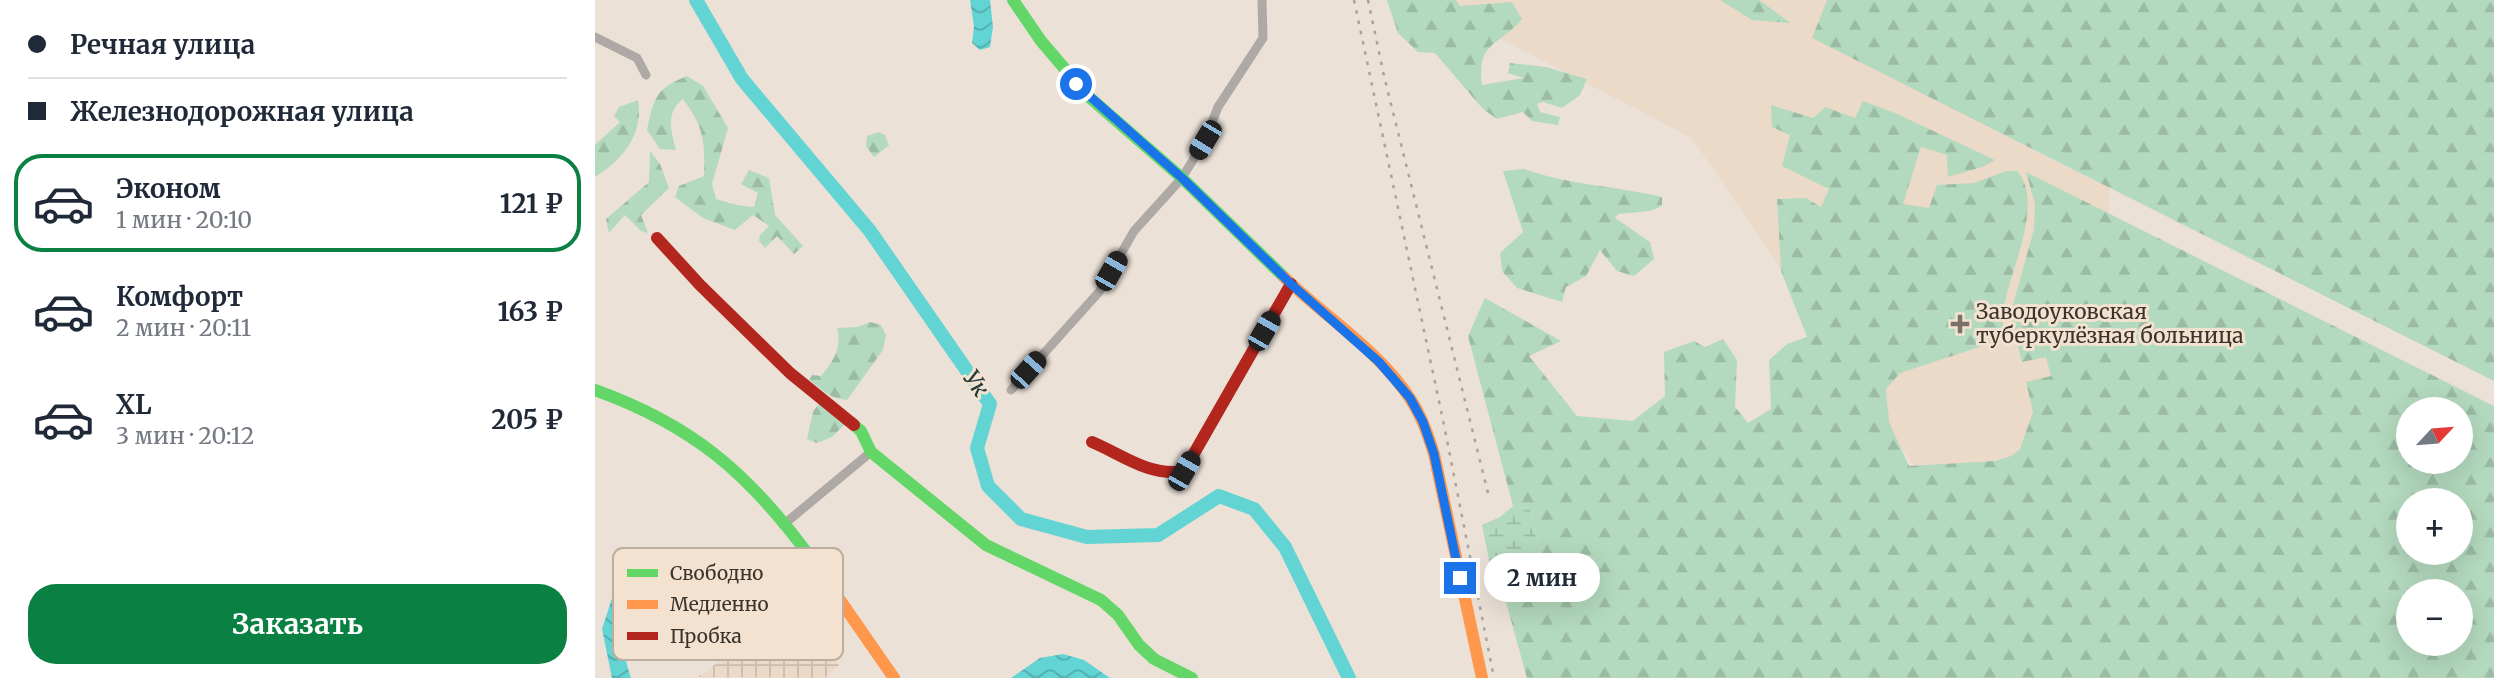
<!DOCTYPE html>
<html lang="ru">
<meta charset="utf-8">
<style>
:root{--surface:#fff;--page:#f2f2f3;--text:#1f2937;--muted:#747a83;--line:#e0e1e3;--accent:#0b8043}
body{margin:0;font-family:Merriweather,serif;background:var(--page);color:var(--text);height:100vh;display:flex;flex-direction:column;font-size:26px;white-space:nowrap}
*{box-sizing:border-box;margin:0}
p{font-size:23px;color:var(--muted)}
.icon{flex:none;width:38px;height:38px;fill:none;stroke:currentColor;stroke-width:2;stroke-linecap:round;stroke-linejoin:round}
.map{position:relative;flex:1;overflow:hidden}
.side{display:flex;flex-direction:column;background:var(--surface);width:595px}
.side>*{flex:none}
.hud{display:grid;align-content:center;height:154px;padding:0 28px;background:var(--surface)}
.needle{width:46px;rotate:64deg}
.buttons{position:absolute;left:1801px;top:397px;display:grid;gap:14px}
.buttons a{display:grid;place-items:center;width:77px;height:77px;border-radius:50%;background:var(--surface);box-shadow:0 7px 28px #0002;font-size:35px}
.end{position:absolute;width:32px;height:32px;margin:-16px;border:9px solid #1a73e8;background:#fff;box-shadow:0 0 0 4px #fff}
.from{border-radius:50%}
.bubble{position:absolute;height:49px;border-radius:24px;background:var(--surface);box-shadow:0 7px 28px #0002;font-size:23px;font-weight:700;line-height:49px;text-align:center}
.car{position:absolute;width:21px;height:42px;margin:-21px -10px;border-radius:9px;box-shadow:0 0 5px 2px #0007;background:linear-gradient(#222 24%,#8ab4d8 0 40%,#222 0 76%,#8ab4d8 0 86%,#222 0)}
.hud b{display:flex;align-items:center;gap:24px;height:66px;font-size:26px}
.hud b+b{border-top:2px solid var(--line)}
.hud i{width:18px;height:18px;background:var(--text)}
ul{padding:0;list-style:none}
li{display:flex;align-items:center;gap:21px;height:98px;margin:0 14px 10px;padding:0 14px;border:4px solid transparent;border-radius:28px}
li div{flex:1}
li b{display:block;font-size:26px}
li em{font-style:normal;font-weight:700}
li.current{border-color:var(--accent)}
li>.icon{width:63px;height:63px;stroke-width:1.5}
.cta{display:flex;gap:14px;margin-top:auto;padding:14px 28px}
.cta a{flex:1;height:80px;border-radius:28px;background:var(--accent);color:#fff;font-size:28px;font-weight:700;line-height:80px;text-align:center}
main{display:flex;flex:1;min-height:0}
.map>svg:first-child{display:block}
.built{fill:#ecdac9}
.industrial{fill:url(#industrial-grid)}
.forest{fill:url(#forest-firs);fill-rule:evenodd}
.wetland{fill:url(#wetland-marsh)}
.water{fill:url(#water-waves)}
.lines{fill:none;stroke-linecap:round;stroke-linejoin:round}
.river{stroke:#62d4d3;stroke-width:14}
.street{stroke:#aea9a5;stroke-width:9}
.fast{stroke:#63d668;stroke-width:12}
.slow{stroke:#ff974d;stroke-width:12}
.jam{stroke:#b3261e;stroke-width:12}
.rail{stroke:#a9a39e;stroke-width:2.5;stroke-dasharray:3.5 7;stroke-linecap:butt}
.route{stroke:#1a73e8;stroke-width:9}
.poi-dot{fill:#797168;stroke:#f3e2cf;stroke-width:2.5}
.labels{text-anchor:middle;stroke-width:6;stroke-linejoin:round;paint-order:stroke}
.poi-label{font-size:21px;fill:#3b342d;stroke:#f3e2cf;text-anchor:start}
.water-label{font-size:23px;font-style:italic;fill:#223b3b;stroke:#f3e2cf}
.key{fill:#f3e2cf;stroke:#bcae9e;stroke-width:2}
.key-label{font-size:19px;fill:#3b342d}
</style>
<main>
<section class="side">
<div class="hud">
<b><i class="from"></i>Речная улица</b>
<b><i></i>Железнодорожная улица</b>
</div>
<ul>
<li class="current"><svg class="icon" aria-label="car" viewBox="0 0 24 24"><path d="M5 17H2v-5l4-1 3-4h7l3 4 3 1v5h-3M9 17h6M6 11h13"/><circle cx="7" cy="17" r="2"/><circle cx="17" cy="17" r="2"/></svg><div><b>Эконом</b><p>1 мин · 20:10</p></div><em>121 ₽</em></li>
<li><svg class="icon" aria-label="car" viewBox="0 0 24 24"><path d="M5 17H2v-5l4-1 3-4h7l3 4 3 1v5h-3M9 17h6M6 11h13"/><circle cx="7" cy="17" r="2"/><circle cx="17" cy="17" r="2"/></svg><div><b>Комфорт</b><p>2 мин · 20:11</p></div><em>163 ₽</em></li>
<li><svg class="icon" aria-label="car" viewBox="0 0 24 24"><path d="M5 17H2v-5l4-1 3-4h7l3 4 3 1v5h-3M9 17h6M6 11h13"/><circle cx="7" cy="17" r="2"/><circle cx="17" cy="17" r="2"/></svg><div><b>XL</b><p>3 мин · 20:12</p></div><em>205 ₽</em></li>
</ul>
<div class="cta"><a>Заказать</a></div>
</section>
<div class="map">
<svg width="1899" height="678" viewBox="0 0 1899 678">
<defs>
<pattern id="industrial-grid" width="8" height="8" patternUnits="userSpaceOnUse" patternTransform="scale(1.75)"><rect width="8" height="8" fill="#ecdac9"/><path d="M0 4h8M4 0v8" fill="none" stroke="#cbbcad"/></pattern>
<pattern id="forest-firs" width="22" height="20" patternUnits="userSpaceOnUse" patternTransform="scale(1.75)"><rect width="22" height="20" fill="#b3d9be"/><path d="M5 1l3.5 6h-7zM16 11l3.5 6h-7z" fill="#9bbba4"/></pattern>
<pattern id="wetland-marsh" width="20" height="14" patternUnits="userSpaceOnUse" patternTransform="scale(1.75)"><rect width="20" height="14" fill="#b3d9be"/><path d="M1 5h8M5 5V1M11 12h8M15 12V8" fill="none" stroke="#9bbba4"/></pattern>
<pattern id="water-waves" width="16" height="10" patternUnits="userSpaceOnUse" patternTransform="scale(1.75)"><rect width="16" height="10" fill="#62d4d3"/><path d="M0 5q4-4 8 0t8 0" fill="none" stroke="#52adac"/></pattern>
</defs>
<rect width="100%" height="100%" fill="#ebe1d7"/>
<path class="built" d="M 831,0 L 1277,0 L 1515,180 L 1501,468 L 1341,499 L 1097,138 Z"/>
<path class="industrial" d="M 218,591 L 234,611 L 214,627 L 244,665 L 230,678 L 103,677 Z"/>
<path class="forest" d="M 792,0 L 861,0 L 865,6 L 917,2 L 927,19 C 905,46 881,41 887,85 L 929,78 L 913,73 L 915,63 L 951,67 L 992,79 L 985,95 L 967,108 L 948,102 L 942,104 L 945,112 L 965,117 L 963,125 L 937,121 L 928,112 L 902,119 L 888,109 L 840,53 L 823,52 L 803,33 Z
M 1125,0 L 1164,0 L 1196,23 L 1157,20 Z
M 1232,0 L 1899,0 L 1899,381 L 1217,38 Z
M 92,76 L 108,86 L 133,128 L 117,184 L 121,199 L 141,205 L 159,207 L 163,193 L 146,184 L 154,170 L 174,178 L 180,215 L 208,246 L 199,254 L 182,236 L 170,248 L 164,241 L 165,235 L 174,226 L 158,215 L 140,230 L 108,218 L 80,197 L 84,186 L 109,176 C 110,141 109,127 88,99 C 70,113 76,131 81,150 L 65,149 L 52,130 C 59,98 60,89 92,76 Z
M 43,100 C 49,133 28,160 0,177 L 0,145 L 25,122 L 19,116 L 24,107 Z
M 1268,101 L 1300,113 L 1400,160 L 1387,167 L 1353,177 L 1352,155 L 1326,147 L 1308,204 L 1334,208 L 1342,185 L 1379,183 L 1411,171 L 1422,171 C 1451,203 1413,274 1408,312 C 1407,320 1409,330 1409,339 L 1305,373 L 1291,389 L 1294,422 L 1314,466 L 1400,461 L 1416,456 L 1425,449 L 1438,412 L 1431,382 L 1456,376 L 1451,357 L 1427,362 L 1415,316 L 1439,229 L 1440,204 L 1431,172 L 1899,406 L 1899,678 L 932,678 L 911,602 L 951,581 L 935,509 L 918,506 L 873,336 L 890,298 L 966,341 L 934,356 L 982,416 L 1038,421 L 1070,396 L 1069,352 L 1099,341 L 1110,347 L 1128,339 L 1142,360 L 1140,407 L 1153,423 L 1176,409 L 1174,360 L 1192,344 L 1212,337 L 1186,271 L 1182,199 L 1211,198 L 1226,207 L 1234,189 L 1187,166 L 1195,135 L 1177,127 L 1176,105 L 1218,118 L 1230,107 L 1260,118 ZM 1813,410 L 1866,410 L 1866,462 L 1813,462 ZM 1813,500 L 1866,500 L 1866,553 L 1813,553 ZM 1813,592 L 1866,592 L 1866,644 L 1813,644 Z
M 284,132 L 290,135 L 294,145 L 279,157 L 271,146 L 272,136 Z
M 55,151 L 65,164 L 74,188 L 46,215 L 53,233 L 46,231 L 30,215 L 14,233 L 11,219 L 54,182 Z
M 929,169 C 973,185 1021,186 1067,197 L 1067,206 L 1055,211 L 1023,214 L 1020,218 L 1055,242 L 1059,259 L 1039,276 L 1022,271 L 1005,250 L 991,276 L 971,287 L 967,302 L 922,288 L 907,271 L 905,253 L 928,232 L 908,171 Z
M 275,322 L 286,325 L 291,335 L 288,350 L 252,400 C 232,398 229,390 214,380 L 217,375 L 226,376 C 239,360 247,349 242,328 L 263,327 Z
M 225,402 L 250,424 L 237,437 L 222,443 L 212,439 L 218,412 Z"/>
<path class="wetland" d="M 918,506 L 935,509 L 951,581 L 911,602 L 902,600 L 887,525 L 905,517 Z"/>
<path class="water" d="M 375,0 L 395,0 L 398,27 L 395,47 L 385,50 L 377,43 L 379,26 Z
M 33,573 L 37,575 L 39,582 C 21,620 24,639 36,678 L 17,678 L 7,629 L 20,589 Z
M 468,654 L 489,660 L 515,678 L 416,678 L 445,658 Z"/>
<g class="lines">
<path class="river" d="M 101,0 L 147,79 L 275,231 L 395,404 L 382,448 L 393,486 L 426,519 L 492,537 L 563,535 L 624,496 L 659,509 L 690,547 L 754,678"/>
<path class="street" d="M 0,37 L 42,58 L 51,75
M 416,390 L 504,292 L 539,231 L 587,178 L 610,140 L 623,107 L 668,38 L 667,0
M 188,525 L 276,452"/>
<path class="fast" d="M 418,0 L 446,41 L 493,96 L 587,178 L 689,277
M 0,390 C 97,425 152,472 213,554
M 259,425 L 266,431 L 276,452 L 391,545 L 506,600 L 523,615 L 544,645 L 559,659 L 597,678"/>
<path class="slow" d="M 689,277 C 729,316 786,352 816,400 C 827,417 833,435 839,454 L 887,678
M 213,554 L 299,678"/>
<path class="jam" d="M 62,238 L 105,285 L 195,373 L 259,425
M 497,442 C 528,455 554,477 589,471 L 696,284"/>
<path class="rail" d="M 759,0 L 849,425 L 899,678
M 773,0 L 789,76 L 893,493"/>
</g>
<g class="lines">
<path class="route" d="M 481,84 L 587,178 L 696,284 L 784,362 L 815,398 L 828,422 L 839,454 L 865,578"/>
</g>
<path class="poi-dot" d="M1361.5 313.5h7v7h7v7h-7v7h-7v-7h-7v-7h7z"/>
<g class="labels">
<g class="poi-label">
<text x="1381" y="319">Заводоуковская<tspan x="1381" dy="24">туберкулёзная больница</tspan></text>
</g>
<g class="water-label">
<text transform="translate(381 383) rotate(55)" y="8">Ук</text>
</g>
</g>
<rect x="18" y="548" width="230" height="112" rx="10" class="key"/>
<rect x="32" y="569" width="31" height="8" fill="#63d668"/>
<rect x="32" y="600" width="31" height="9" fill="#ff974d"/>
<rect x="32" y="632" width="31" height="8" fill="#b3261e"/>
<g class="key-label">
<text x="75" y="580">Свободно</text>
<text x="75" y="611">Медленно</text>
<text x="75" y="643">Пробка</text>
</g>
</svg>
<div class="buttons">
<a><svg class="needle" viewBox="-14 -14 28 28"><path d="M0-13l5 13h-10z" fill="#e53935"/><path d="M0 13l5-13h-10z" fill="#747a83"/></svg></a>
<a>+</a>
<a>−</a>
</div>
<i class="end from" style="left:481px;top:84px"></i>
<i class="end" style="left:865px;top:578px"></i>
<div class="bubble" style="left:889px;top:553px;width:116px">2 мин</div>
<i class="car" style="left:610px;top:140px;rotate:211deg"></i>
<i class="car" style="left:516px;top:271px;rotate:30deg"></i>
<i class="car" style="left:669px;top:331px;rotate:30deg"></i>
<i class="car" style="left:433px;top:370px;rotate:42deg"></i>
<i class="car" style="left:589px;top:471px;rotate:30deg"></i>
</div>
</main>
